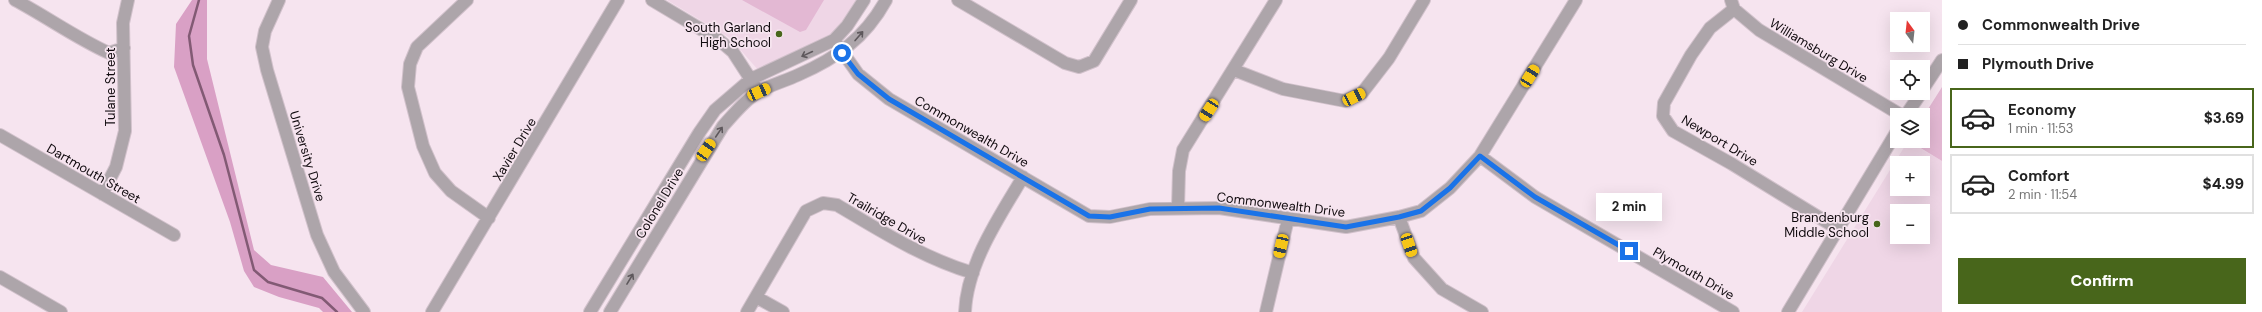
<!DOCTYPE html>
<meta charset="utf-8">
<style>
:root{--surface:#fff;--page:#f2f2f2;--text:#222;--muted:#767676;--line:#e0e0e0;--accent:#48661b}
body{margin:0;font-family:"DM Sans",sans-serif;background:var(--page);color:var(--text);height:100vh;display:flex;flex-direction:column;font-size:15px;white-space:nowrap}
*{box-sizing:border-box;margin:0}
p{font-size:13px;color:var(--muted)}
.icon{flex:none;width:22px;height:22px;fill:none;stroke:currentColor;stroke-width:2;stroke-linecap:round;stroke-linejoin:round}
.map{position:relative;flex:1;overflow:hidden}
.side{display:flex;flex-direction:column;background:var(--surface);width:320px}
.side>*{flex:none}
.hud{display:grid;align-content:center;height:88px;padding:0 16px;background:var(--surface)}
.needle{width:26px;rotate:345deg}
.controls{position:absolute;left:1890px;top:12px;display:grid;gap:8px}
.controls a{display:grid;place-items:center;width:40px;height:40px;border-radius:0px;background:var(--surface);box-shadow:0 4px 16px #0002;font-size:20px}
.end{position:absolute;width:18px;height:18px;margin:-9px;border:5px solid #1a73e8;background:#fff;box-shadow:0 0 0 2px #fff}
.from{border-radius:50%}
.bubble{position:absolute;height:28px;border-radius:0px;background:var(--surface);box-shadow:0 4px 16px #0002;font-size:13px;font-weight:800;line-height:28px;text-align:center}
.car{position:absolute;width:12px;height:24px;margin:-12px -6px;border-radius:5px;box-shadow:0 0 3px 1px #0007;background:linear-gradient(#f5c518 24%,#345 0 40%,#f5c518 0 76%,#345 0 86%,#f5c518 0)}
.hud b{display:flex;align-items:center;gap:14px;height:38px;font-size:15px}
.hud b+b{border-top:1px solid var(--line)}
.hud i{width:10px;height:10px;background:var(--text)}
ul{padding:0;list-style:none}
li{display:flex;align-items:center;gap:12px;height:60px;margin:0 8px 6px;padding:0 8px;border:2px solid var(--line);border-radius:0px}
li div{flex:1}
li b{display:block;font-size:15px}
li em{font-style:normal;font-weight:800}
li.current{border-color:var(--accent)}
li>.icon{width:36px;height:36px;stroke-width:1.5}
.button{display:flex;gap:8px;margin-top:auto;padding:8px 16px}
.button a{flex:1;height:46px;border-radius:0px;background:var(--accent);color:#fff;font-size:16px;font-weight:800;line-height:46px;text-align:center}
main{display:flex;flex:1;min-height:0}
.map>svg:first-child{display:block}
.built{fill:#efd6e6;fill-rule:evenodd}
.green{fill:#e3b8d3}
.forest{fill:#d9a0c5}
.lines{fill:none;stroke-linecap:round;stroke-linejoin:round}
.stream{stroke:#825a74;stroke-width:2.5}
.minor-casing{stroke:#d1c1cb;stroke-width:14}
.minor{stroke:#ada5aa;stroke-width:12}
.oneway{stroke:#5e585c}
.route{stroke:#1a73e8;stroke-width:5}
.poi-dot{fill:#48661b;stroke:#f6e4ef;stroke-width:1.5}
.labels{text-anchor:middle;stroke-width:3.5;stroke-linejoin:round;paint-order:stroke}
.poi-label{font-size:13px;fill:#100a0e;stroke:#f6e4ef;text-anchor:end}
.street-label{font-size:13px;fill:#100a0e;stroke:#f6e4ef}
</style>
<main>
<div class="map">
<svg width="1942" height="312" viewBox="0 0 1942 312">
<rect width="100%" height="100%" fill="#f6e4ef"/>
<path class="built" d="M 667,0 L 860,0 L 829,39 L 759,71 L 730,38 Z
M 1908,141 L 1942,161 L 1942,312 L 1802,312 ZM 1897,163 L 1923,163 L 1923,189 L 1897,189 ZM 1897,211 L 1923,211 L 1923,237 L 1897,237 Z"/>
<path class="green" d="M 742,0 L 824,0 L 806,30 L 800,32 Z
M 1942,87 L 1942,161 L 1909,141 L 1923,141 L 1923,117 Z"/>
<path class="forest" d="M 192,0 L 207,0 L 207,59 L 254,250 L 271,265 L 323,277 L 352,312 L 323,312 L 319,308 L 279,297 L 254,287 L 244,271 L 230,222 L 174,67 L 176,24 Z"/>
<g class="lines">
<path class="stream" d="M 199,0 L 189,36 L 193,65 L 224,155 L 254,270 L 268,282 L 322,298 L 337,312"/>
<defs>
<path id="minor" d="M 15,0 C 47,17 76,38 109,53 L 124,48
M 279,0 L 265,31 L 262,47 L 267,70 L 317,235 L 334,272 L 364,312
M 467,0 L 417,47 L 410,64 L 408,87 L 423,146 L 435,173 L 451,191 L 489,218
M 652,0 L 719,40 L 733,52 L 755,86
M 958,0 L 1065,63 L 1079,67 L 1094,61 L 1131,0
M 1731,0 L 1734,9 L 1759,30 L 1901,115
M 1734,9 L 1710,28 L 1691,55 L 1664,103 L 1663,116 L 1673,131 L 1732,164 L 1838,229
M 834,40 L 858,74 L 889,99 L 1089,216 L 1110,217 L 1150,209 L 1219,208 L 1346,227 L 1399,217 L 1421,211 L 1450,188 L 1480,156 L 1576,0
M 1234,70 L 1283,89 L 1345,101 L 1362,93 L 1389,58 L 1424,0
M 1923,89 L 1942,60
M 1906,115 L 1921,93
M 0,135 L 174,235
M 1480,156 L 1535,197 L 1733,312
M 102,194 L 116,167 L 125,131 L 123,23 L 128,0
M 1178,208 L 1179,171 L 1183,150 L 1276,0
M 1399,217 L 1414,258 L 1442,289 L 1482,312
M 0,277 L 61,312
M 756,297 L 783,312
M 432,312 L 618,0
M 590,312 L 699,133 L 715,110 L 751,79 L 834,40 L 847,26 L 864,0
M 610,312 L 723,126 C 734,114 745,100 758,92 C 770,85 785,81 798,75 C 837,58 865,38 886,0
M 747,312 L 806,211 L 823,203 L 837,205 C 881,231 923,258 973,273
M 965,312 C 967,264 999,217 1023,177
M 1266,312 L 1288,219
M 1788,312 L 1897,131"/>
</defs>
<use href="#minor" class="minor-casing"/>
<use href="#minor" class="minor"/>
</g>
<defs><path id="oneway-shaft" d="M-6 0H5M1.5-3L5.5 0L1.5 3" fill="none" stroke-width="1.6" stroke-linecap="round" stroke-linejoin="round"/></defs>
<g class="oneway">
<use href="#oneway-shaft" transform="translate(859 36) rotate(-49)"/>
<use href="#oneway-shaft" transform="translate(807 54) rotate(155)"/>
<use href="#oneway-shaft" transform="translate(719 132) rotate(-56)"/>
<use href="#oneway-shaft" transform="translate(630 279) rotate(-59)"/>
</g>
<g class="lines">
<path class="route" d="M 842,53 L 858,74 L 889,99 L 1089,216 L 1110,217 L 1150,209 L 1219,208 L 1346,227 L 1399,217 L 1421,211 L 1450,188 L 1480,156 L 1535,197 L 1629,251"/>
</g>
<g class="poi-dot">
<circle cx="779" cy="34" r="4"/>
<circle cx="1877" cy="224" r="4"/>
</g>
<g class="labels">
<g class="poi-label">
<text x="771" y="32">South Garland<tspan x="771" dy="15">High School</tspan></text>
<text x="1869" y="222">Brandenburg<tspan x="1869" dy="15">Middle School</tspan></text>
</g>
<g class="street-label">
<text transform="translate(1819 50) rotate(31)" y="5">Williamsburg Drive</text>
<text transform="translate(110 87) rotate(-90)" y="5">Tulane Street</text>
<text transform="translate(972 131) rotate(30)" y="5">Commonwealth Drive</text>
<text transform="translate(1720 140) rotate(31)" y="5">Newport Drive</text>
<text transform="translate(514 149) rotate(-59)" y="5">Xavier Drive</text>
<text transform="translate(308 156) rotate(73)" y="5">University Drive</text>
<text transform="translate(94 173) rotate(30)" y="5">Dartmouth Street</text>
<text transform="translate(659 203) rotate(-59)" y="5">Colonel Drive</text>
<text transform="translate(1281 204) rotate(7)" y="5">Commonwealth Drive</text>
<text transform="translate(887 218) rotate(30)" y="5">Trailridge Drive</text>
<text transform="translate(1694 273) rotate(30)" y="5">Plymouth Drive</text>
</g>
</g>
</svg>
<div class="controls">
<a><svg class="needle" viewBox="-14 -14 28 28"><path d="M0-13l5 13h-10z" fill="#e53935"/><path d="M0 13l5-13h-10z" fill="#767676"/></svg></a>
<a><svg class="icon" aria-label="locate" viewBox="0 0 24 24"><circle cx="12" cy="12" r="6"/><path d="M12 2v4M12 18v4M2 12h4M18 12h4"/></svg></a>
<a><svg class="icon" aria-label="layers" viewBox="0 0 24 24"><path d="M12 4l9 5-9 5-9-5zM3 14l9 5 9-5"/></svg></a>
<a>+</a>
<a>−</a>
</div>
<i class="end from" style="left:842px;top:53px"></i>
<i class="end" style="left:1629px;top:251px"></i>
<div class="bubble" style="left:1596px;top:193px;width:66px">2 min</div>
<i class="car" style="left:1530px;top:76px;rotate:32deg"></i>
<i class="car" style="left:759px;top:92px;rotate:66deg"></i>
<i class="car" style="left:1354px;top:97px;rotate:63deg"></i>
<i class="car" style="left:1209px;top:110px;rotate:213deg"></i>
<i class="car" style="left:706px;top:150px;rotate:34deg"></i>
<i class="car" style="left:1409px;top:245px;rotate:161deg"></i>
<i class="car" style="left:1281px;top:246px;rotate:193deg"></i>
</div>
<section class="side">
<div class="hud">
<b><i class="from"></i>Commonwealth Drive</b>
<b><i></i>Plymouth Drive</b>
</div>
<ul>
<li class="current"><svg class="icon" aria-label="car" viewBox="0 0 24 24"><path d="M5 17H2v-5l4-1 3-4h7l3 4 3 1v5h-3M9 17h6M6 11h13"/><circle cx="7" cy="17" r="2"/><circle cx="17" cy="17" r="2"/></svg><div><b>Economy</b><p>1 min · 11:53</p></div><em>$3.69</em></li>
<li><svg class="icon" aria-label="car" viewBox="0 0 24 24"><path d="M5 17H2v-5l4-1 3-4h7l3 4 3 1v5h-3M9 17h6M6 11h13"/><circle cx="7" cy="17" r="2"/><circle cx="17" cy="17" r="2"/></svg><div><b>Comfort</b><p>2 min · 11:54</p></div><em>$4.99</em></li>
</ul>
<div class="button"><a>Confirm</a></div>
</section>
</main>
